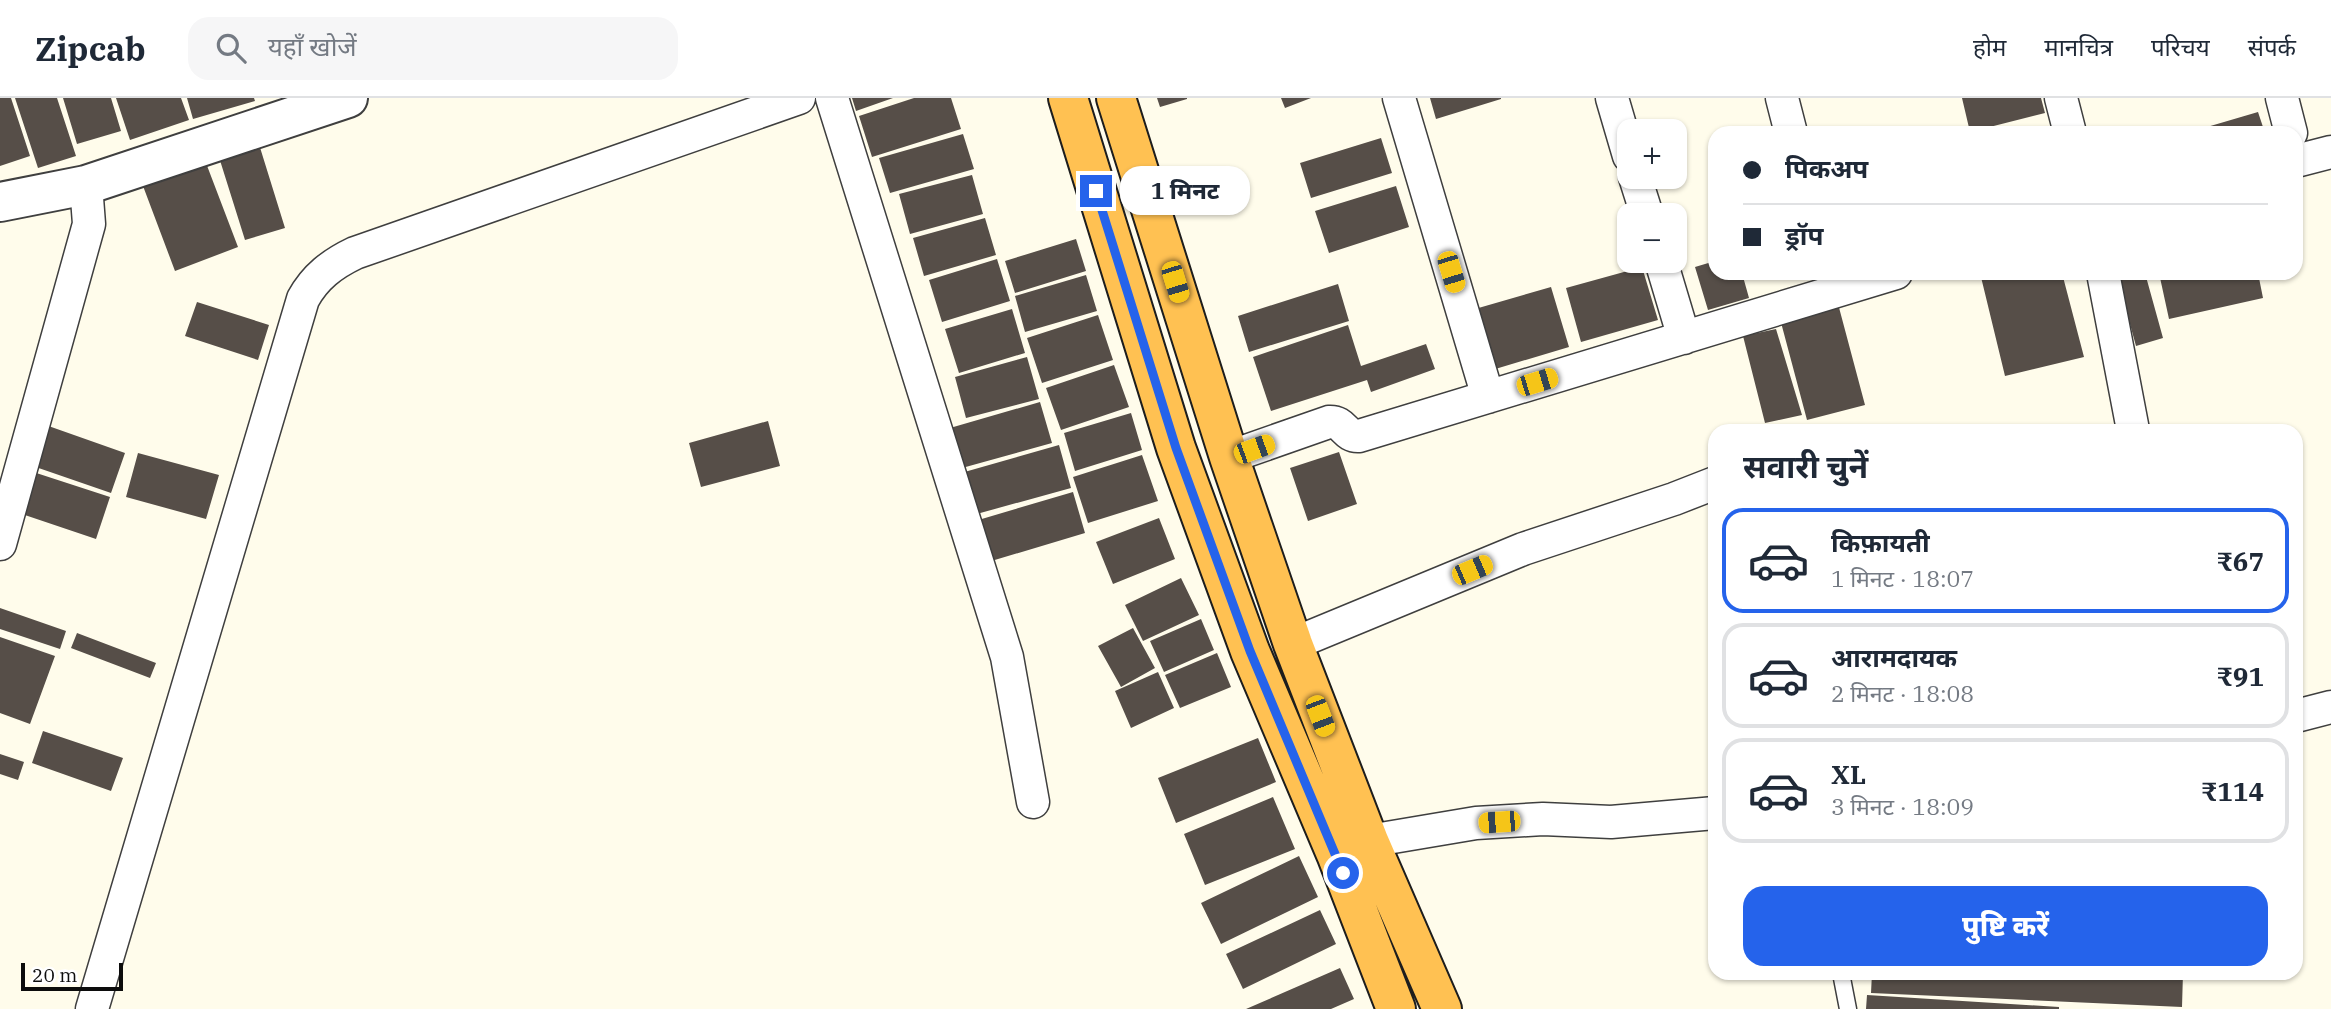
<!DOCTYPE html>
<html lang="hi">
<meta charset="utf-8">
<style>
:root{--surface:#fff;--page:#f6f6f7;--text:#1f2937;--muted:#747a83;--line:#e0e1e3;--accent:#2563eb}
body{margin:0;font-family:"IBM Plex Serif","Noto Sans Devanagari",serif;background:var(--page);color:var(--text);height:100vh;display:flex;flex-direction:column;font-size:26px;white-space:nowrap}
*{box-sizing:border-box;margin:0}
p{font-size:23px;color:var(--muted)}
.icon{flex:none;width:38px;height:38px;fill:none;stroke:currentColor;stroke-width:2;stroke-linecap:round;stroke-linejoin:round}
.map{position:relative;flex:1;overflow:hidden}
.side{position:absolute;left:1708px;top:326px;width:595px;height:556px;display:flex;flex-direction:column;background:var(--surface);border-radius:21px;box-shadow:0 2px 5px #0004}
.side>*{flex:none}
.top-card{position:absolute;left:1708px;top:28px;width:595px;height:154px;border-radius:21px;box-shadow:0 2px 5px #0004;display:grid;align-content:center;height:154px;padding:0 35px;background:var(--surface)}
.tools{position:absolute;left:1617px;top:21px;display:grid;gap:14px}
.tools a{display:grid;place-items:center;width:70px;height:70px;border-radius:14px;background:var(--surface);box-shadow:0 2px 5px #0004;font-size:35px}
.scale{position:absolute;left:21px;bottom:18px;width:102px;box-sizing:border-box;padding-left:7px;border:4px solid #0c0c0c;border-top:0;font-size:19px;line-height:24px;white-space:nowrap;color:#0c0c0c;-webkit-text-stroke:5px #fff;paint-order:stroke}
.end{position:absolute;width:32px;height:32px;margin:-16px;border:9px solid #2563eb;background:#fff;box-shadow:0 0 0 4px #fff}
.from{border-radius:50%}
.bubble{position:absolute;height:49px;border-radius:21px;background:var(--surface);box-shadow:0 2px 5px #0004;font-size:23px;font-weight:800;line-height:49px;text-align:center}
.car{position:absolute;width:21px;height:42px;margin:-21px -10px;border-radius:9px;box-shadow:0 0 5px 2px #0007;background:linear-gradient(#f5c518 24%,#345 0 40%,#f5c518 0 76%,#345 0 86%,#f5c518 0)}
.top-card b{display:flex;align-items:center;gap:24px;height:66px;font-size:26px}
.top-card b+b{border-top:2px solid var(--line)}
.top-card i{width:18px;height:18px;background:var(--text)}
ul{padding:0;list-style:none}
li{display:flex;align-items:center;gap:21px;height:105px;margin:0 14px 10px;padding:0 21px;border:4px solid var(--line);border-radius:21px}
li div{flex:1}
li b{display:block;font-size:26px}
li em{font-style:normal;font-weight:800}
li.selected{border-color:var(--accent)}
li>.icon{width:63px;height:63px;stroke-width:1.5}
h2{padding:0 35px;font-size:32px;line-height:84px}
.action{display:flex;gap:14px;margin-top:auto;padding:14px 35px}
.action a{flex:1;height:80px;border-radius:21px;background:var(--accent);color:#fff;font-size:28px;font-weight:800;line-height:80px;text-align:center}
header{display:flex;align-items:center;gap:42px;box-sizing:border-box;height:98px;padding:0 35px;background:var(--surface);border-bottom:2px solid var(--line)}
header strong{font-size:33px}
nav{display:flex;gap:38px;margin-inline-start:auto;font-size:24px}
.search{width:490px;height:63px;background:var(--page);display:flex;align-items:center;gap:18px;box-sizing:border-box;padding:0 24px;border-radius:21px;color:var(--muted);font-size:26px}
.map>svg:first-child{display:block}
.building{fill:#564e48}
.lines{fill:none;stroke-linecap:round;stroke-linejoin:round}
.service-casing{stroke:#3f3f3f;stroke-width:19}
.minor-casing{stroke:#3f3f3f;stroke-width:35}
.tertiary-casing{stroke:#3f3f3f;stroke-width:42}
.trunk-casing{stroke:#1d1d1d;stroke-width:42}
.service{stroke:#fff;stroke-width:16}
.minor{stroke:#fff;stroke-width:32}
.tertiary{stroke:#fff;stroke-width:38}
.trunk{stroke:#ffc152;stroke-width:38}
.route{stroke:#2563eb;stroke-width:9}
</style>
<header>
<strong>Zipcab</strong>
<div class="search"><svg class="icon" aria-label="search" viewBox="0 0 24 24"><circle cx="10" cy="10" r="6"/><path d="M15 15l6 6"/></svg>यहाँ खोजें</div>
<nav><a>होम</a><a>मानचित्र</a><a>परिचय</a><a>संपर्क</a></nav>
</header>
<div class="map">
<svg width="2331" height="911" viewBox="0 0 2331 911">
<rect width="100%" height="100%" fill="#fffceb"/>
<path class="building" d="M 0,0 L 11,0 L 30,58 L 0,68 Z
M 15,0 L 57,0 L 76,58 L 38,70 Z
M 63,0 L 111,0 L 121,33 L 77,46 Z
M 116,0 L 181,0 L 189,22 L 130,42 Z
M 187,0 L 254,0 L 255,3 L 193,21 Z
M 852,0 L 893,0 L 856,13 Z
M 914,0 L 951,0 L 961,31 L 872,59 L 859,18 Z
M 1157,0 L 1187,0 L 1187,1 L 1160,9 Z
M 1281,0 L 1311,0 L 1285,10 Z
M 1430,0 L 1501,0 L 1501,1 L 1436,21 Z
M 1962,0 L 2041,0 L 2045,15 L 1970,34 Z
M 2258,14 L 2265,35 L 2190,35 L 2190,34 Z
M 963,36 L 974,71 L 890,95 L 879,60 Z
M 1381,40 L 1392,75 L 1311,100 L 1300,65 Z
M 258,43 L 285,130 L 245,142 L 218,56 Z
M 206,65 L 238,149 L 175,173 L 143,88 Z
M 972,77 L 983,116 L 910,136 L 899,96 Z
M 1396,88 L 1409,129 L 1329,155 L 1315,113 Z
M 985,120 L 996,157 L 924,178 L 913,140 Z
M 1076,141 L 1086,173 L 1015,195 L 1005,163 Z
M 997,161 L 1010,203 L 942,224 L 929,182 Z
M 1715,163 L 1715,175 L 1742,175 L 1749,200 L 1708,212 L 1695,169 Z
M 1642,169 L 1658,222 L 1581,244 L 1566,190 Z
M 1997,175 L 2062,175 L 2084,259 L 2005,278 L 1981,179 Z
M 2116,175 L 2145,175 L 2163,240 L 2136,248 Z
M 2159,175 L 2258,175 L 2263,200 L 2169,221 Z
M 1086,177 L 1097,213 L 1025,234 L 1015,198 Z
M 1338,186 L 1349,223 L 1249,254 L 1238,218 Z
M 1551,189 L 1569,249 L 1492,272 L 1475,211 Z
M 1837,202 L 1865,307 L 1807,322 L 1779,217 Z
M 197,204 L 269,227 L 258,262 L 185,238 Z
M 1012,211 L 1025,255 L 959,275 L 945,231 Z
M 1098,217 L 1113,262 L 1042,285 L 1027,240 Z
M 1348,227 L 1361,268 L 1426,246 L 1435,271 L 1371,294 L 1367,282 L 1271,313 L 1253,259 Z
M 1776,231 L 1802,317 L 1765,325 L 1743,238 Z
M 1027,259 L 1039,301 L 966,320 L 955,279 Z
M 1114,267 L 1129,309 L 1061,332 L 1046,290 Z
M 1040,304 L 1052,345 L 962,370 L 950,330 Z
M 1131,315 L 1142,352 L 1075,373 L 1064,335 Z
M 768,323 L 780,368 L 701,389 L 689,345 Z
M 40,325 L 125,355 L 111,395 L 27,366 Z
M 1059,347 L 1071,390 L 973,417 L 961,375 Z
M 1339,354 L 1357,406 L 1308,423 L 1290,370 Z
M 138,355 L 219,377 L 206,421 L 126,399 Z
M 1142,357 L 1158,403 L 1088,425 L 1073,379 Z
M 24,371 L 110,399 L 96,441 L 10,412 Z
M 1073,394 L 1085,435 L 988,464 L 975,423 Z
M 1159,420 L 1175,461 L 1113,486 L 1096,444 Z
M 1181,480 L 1199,517 L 1143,543 L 1125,507 Z
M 0,510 L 66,533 L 60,551 L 0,531 Z
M 1201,521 L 1214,552 L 1164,574 L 1150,543 Z
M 1133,530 L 1155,570 L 1121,589 L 1098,548 Z
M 77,535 L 156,565 L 150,580 L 71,550 Z
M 0,539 L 55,558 L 30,626 L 0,615 Z
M 1217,555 L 1231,589 L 1180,610 L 1165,577 Z
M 1158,574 L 1174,610 L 1131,630 L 1115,593 Z
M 43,633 L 123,660 L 111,693 L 32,665 Z
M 1258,640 L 1276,684 L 1176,725 L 1158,680 Z
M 0,656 L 24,664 L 18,682 L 0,676 Z
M 1273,699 L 1295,751 L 1205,787 L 1184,736 Z
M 1299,758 L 1318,799 L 1221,846 L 1201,805 Z
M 1320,812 L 1336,846 L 1243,891 L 1226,856 Z
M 1340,870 L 1354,901 L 1331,911 L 1246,911 Z
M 1872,875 L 2183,875 L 2182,909 L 1871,895 Z
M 1867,897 L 2059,909 L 2059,911 L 1866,911 Z"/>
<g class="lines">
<defs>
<path id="service" d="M 1841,875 L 1848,911"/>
<path id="minor" d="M 832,0 L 1007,559 L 1033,704
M 1399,0 L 1488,299
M 1612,0 L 1629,58
M 1782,0 L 1791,35
M 2061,0 L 2070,35
M 2282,0 L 2291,35
M 2296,63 L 2331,54
M 1635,79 L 1647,117
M 1661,163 L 1684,240
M 2103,175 L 2133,332
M 1229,359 L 1329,324 C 1345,323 1344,339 1359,338 L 1896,175
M 0,446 L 89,126 L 86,87
M 1293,546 L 1523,451 L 1674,401 L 1715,385
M 2296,618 L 2331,609
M 1369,743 L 1476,725 L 1543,721 L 1611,724 L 1715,715
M 92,911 L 303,201 C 315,179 332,166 355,155 L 799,0"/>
<path id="tertiary" d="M 0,104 L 86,87 L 348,0"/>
<path id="trunk" d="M 1068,0 L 1176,350 L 1250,553 L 1336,756 L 1396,911
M 1116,0 L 1229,359 L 1293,546 L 1369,743 L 1442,911"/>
</defs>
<use href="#service" class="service-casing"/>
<use href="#minor" class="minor-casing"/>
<use href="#tertiary" class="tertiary-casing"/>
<use href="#trunk" class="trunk-casing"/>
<use href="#service" class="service"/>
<use href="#minor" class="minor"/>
<use href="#tertiary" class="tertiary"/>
<use href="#trunk" class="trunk"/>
</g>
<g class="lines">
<path class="route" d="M 1096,93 L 1176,350 L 1250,553 L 1343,775"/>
</g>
</svg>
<div class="tools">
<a>+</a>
<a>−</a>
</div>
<div class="scale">20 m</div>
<i class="end from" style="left:1343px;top:775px"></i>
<i class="end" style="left:1096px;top:93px"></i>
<div class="bubble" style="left:1120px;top:68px;width:130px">1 मिनट</div>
<i class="car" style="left:1451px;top:174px;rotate:163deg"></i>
<i class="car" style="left:1175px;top:184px;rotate:163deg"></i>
<i class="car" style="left:1537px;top:284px;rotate:73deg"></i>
<i class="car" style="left:1254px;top:351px;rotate:70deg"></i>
<i class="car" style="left:1472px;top:472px;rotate:67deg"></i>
<i class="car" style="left:1320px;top:618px;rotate:159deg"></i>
<i class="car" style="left:1499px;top:724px;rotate:266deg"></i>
<div class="top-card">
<b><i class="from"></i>पिकअप</b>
<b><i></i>ड्रॉप</b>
</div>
<section class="side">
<h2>सवारी चुनें</h2>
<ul>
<li class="selected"><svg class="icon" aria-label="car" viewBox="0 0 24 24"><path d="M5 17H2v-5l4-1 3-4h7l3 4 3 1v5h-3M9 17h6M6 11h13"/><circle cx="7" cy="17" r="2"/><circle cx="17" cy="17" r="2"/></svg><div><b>किफ़ायती</b><p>1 मिनट · 18:07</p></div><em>₹67</em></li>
<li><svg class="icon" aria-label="car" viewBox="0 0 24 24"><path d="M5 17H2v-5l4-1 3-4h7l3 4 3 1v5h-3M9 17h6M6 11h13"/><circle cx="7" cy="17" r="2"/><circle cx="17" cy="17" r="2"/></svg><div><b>आरामदायक</b><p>2 मिनट · 18:08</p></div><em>₹91</em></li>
<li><svg class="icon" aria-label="car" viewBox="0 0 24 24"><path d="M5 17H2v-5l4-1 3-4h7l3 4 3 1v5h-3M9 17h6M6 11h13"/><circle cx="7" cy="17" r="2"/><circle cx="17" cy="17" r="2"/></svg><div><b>XL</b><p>3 मिनट · 18:09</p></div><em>₹114</em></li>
</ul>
<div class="action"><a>पुष्टि करें</a></div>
</section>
</div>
